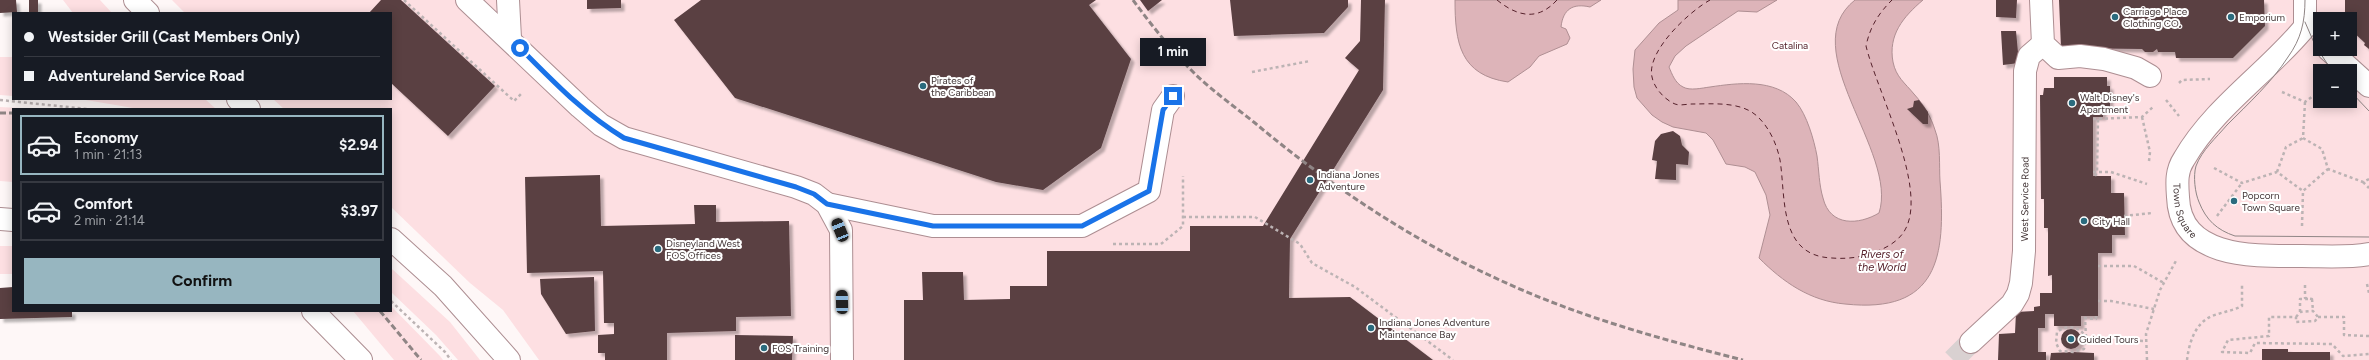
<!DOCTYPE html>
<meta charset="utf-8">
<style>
:root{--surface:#171b24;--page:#20242c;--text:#f1f3f6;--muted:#9ea1a6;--line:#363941;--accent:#97b6c0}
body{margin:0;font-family:Figtree,sans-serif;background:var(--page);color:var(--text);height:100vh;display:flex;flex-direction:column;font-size:15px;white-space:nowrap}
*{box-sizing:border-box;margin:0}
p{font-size:13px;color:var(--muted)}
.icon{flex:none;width:22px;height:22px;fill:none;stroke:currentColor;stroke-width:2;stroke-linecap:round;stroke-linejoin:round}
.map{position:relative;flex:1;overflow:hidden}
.panel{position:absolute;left:12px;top:108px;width:380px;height:204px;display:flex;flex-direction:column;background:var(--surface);border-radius:0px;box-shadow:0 2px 10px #0003}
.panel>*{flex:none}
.guide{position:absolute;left:12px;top:12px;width:380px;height:88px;border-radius:0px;box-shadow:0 2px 10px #0003;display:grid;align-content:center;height:88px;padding:0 12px;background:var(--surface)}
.controls{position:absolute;left:2313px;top:12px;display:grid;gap:8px}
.controls a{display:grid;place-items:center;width:44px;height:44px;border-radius:0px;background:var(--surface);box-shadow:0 2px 10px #0003;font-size:20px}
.end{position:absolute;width:18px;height:18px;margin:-9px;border:5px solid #1a73e8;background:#fff;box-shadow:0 0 0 2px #fff}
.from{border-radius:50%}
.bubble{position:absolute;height:28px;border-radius:0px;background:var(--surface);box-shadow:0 2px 10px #0003;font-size:13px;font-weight:700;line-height:28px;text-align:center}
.car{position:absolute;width:12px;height:24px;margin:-12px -6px;border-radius:5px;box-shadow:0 0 3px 1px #0007;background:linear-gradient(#222 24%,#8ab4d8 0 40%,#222 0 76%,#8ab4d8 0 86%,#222 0)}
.guide b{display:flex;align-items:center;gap:14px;height:38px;font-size:15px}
.guide b+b{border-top:1px solid var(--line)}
.guide i{width:10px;height:10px;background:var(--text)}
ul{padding:7px 0 0;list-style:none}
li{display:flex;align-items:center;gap:12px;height:60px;margin:0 8px 6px;padding:0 4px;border:2px solid var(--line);border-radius:0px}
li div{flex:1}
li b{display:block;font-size:15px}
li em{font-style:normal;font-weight:700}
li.current{border-color:var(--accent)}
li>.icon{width:36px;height:36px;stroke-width:1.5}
.cta{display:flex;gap:8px;margin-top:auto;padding:8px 12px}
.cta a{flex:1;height:46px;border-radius:0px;background:var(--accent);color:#111;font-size:16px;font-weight:700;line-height:46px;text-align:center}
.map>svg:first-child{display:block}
.green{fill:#fddfe2;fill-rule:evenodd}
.water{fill:#ddb4b9;stroke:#af8f93}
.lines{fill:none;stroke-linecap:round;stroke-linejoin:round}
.ferry{stroke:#55212b;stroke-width:1;stroke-dasharray:5 4;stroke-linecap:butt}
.building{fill:#5a4043;filter:url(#shadow)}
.minor-tunnel{stroke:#d9d1d1;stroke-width:22;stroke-dasharray:22 11;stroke-linecap:butt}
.minor-casing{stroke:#ad8e92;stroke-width:24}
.path{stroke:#bcb3b4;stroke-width:2.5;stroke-dasharray:3 3;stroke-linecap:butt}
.minor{stroke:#fff;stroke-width:22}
.tram{stroke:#8f8585;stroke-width:1}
.rail{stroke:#8f8585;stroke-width:3;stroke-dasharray:6 3;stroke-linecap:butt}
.route{stroke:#1a73e8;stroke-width:5}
.poi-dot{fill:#2a6b7e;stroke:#fff;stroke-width:1.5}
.labels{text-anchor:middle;stroke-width:4;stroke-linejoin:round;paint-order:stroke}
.poi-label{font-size:10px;fill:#453839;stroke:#fff;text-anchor:start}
.park-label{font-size:10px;fill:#531f29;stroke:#fff}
.street-label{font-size:10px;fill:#453839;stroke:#fff}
.water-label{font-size:11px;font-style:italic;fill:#55212b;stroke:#fff}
</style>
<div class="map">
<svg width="2369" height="360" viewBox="0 0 2369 360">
<defs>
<filter id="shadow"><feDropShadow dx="3.5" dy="3.5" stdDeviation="1" flood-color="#0004"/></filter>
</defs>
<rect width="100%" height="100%" fill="#fef7f7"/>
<path class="green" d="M 63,0 L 100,0 L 112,13 L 73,13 Z
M 172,0 L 2369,0 L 2369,360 L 539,360 L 503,310 L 470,283 L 391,207 L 391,109 L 284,109 L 273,99 L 391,99 L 391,13 L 185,13 ZM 2320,19 L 2350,19 L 2350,49 L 2320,49 ZM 2320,71 L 2350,71 L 2350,101 L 2320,101 Z
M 0,57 L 13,57 L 13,96 L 0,95 Z
M 80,99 L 205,99 L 216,109 L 139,109 Z
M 0,107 L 40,109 L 13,109 L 13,182 L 0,181 Z
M 0,246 L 13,246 L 13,274 L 0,274 Z
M 391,268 L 450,322 L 480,360 L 458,360 L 436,335 L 391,292 Z
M 391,306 L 440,356 L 443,360 L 394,360 L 353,311 L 391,311 Z"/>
<path class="water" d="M 1455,0 L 1601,0 L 1590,7 C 1573,3 1563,9 1561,27 L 1566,29 L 1570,38 L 1567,44 L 1539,56 L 1530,67 L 1508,82 C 1460,75 1455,43 1455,0 Z
M 1678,0 L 1777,0 L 1757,12 L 1738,11 L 1686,46 L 1675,56 L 1669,67 C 1672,74 1675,83 1683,87 C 1690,91 1702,88 1710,87 C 1737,83 1775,78 1796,102 C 1807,115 1814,140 1817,156 C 1819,170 1819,185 1823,198 C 1830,227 1859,225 1879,213 C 1899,152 1793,49 1855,0 L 1923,0 C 1903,17 1888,35 1893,62 C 1896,77 1905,83 1914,94 C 1924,105 1931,117 1935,130 C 1941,145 1939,166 1940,181 C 1946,257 1938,314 1845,304 C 1810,301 1783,282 1759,258 L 1770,215 L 1766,195 L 1755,172 L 1745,167 L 1726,164 L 1713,140 L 1706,133 L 1673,127 L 1662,122 L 1652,115 L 1637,98 L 1634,87 L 1633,69 L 1635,50 L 1659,23 L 1678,10 Z"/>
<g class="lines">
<path class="ferry" d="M 1497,0 C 1518,17 1538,21 1557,0
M 1710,0 C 1690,11 1646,51 1652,77 C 1654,88 1665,100 1675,104 C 1680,106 1687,104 1692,104 C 1714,104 1743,101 1759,118 C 1770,129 1777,145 1780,160 C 1786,197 1778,256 1832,258 C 1845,259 1859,258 1872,253 C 1885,249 1900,241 1906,228 C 1927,186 1877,91 1866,46 C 1870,27 1878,14 1892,0"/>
</g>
<path class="building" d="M 0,0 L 16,0 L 17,12 L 0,13 Z
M 29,0 L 38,0 L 38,12 L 29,12 Z
M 381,0 L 401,0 L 495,86 L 448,136 L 391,83 L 391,13 L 369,13 Z
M 587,0 L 621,0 L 621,8 L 587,9 Z
M 701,0 L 1096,0 L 1089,5 L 1131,59 L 1101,148 L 1043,190 L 996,182 L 735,98 L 674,20 Z
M 1140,0 L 1162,0 L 1148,11 Z
M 1230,0 L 1348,0 L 1348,7 L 1324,33 L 1234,36 Z
M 1361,0 L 1385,0 L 1383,90 L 1290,239 L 1289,298 L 1350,297 L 1433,360 L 904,360 L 904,300 L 923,300 L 922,272 L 963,272 L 964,300 L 1010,299 L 1010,286 L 1047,286 L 1047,251 L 1190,251 L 1190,226 L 1263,226 L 1359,70 L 1345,58 L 1360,41 Z
M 1996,0 L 2017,0 L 2016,18 L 1996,17 Z
M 2059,0 L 2264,0 L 2265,26 L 2233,58 L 2176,58 L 2175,52 L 2158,52 L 2157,49 L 2153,52 L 2145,52 L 2142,49 L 2061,48 Z
M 2345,0 L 2369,0 L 2369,49 L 2364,45 L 2365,43 L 2350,29 L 2350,19 L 2342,19 L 2342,15 L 2345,12 Z
M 2001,31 L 2016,31 L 2019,63 L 2003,65 Z
M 2054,77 L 2107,77 L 2107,86 L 2110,86 L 2110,107 L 2103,107 L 2103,117 L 2093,117 L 2093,176 L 2111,176 L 2111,193 L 2124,193 L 2125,235 L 2112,235 L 2112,253 L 2098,253 L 2098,316 L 2081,316 L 2081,326 L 2054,326 L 2054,314 L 2045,314 L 2045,328 L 2038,328 L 2038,352 L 2046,352 L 2046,360 L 1998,360 L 1999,334 L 2015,333 L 2016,312 L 2034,311 L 2034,307 L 2040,306 L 2040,293 L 2052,293 L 2052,275 L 2048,276 L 2048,228 L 2044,228 L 2044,199 L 2041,199 L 2040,95 L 2043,95 L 2044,88 L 2054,88 Z
M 1919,100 L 1928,112 L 1928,124 L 1923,124 L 1907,109 L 1913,107 L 1914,101 Z
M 1673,131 L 1680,136 L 1682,145 L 1689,152 L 1688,165 L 1676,164 L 1676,180 L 1655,179 L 1657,161 L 1652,160 L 1655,141 L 1661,134 Z
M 600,175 L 601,226 L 695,224 L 694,205 L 716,205 L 716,222 L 789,221 L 791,316 L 736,317 L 736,331 L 667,333 L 667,360 L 605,360 L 605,353 L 598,353 L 598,335 L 614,334 L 614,323 L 604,323 L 603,271 L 527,273 L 525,177 Z
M 594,277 L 595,331 L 566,334 L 541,294 L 540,279 Z
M 13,287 L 13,311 L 72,311 L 72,317 L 0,319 L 0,288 Z
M2061 339a10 10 0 1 1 20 0a10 10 0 1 1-20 0Z
M 735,335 L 793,336 L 792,360 L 735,360 Z
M 2262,349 L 2288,349 L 2288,352 L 2330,352 L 2330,360 L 2262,360 Z
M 2073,352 L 2094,353 L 2094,360 L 2050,360 L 2051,353 Z"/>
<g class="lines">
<path class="minor-tunnel" d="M 1953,360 L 1971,342"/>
<defs>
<g id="minor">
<path d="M 135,0 L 148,13"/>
<path d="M 467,0 L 580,107 L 601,125 L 624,138 L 796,187 L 814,194 L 827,204 L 841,230 L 842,360"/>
<path d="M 508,0 L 510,38"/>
<path d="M 2041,0 L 2043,44 L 2058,58 L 2080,56 L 2104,59 L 2136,68 L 2150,76"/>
<path id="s1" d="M 2305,27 C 2267,73 2214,107 2184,159 C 2176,171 2177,183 2178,197 C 2180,260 2258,256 2302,256 C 2324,256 2348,258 2369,254"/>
<path d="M 2305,27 L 2305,0"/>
<path d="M 2328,49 L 2369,86"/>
<path d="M 238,99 L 249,109"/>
<path d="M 827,204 L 933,226 L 1082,226 L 1149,191 L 1163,110 L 1173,96"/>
<path d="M 0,219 L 13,220"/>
<path d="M 391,239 L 443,286 L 509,360"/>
<path d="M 313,311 L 361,360"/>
<path id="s2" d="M 1971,342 L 2012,304 L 2018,294 L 2021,283 L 2024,251 L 2025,71 L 2029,56 L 2043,44"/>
</g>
</defs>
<use href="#minor" class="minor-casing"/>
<path class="path" d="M 404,0 L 514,101 L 522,93
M 1252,72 L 1310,61
M 2179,83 L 2182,80 L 2210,79
M 2282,92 L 2305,102 L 2320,91
M 0,100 L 87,109
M 2166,100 L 2179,116
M 2305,102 L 2303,138 L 2322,149 L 2328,169 L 2363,182 L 2369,179
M 2142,117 L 2150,152 L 2149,161
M 2093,119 L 2142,117 L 2154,106
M 2214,168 L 2242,183 L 2277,172 L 2303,191
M 2093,172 L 2111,172 L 2147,184
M 2277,172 L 2286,147 L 2303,138
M 2095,176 L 2097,172 L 2098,119
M 2363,182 L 2369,188
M 2124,216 L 2152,213
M 2217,216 L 2242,183
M 1183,217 L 1255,217 L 1300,244 L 1312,263 L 1355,287 L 1453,360
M 2302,226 L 2303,191 L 2328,169
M 1113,244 L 1161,244 L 1183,226 L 1183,176
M 2098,266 L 2134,266 L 2164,283
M 2367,284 L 2369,293
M 2312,299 L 2313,311
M 391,301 L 445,352 L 451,360
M 2098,301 L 2111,301 L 2154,309
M 2300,312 L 2300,299 L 2312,299 L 2305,298 L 2305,285
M 2296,317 L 2300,312 L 2313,311 L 2318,317 L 2315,321 L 2296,322 L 2296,317 L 2269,317 L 2269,336 L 2228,340 L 2222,352 L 2250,353 L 2255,343 L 2332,344 L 2343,356 L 2369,354
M 2318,317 L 2344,317 L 2344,335 L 2369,336
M 2086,337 L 2085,318 L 2096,319 L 2096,316
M 2086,339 C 2082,326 2067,324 2057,332 L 2056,343 L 2060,351 L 2073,352 L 2084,349 L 2086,339 L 2146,341
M 2147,360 L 2146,334 L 2160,290 L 2177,259
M 2187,360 C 2189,343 2195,323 2212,316 C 2222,312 2232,311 2242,306 L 2242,283"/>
<use href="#minor" class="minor"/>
<path class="tram" d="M 2305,0 C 2305,22 2301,39 2288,57 C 2272,82 2248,104 2227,125 C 2216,138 2202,150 2196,166 C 2193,176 2195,193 2199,202 C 2206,220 2217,230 2235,236 L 2369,237
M 2305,22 L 2315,45 L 2332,71
M 2350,91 L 2369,111"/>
<path class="rail" d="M 1133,0 C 1152,26 1173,52 1196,75 C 1214,92 1235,107 1255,123 C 1324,181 1407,237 1489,275 C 1570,314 1656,338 1743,360
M 0,113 L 13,113
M 380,311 L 421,360"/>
</g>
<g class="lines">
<path class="route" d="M 520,48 C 553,81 584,114 624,138 L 796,187 L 814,194 L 827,204 L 933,226 L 1082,226 L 1149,191 L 1163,110 L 1173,96"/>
</g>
<g class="poi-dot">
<circle cx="2115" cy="17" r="4"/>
<circle cx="2231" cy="17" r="4"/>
<circle cx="923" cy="86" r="4"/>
<circle cx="2072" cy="103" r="4"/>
<circle cx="1310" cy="180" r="4"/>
<circle cx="2234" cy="201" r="4"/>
<circle cx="2084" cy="221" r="4"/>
<circle cx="658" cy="249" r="4"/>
<circle cx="1371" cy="328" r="4"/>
<circle cx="2071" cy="339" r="4"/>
<circle cx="764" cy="348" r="4"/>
</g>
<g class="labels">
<g class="poi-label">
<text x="2123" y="15">Carriage Place<tspan x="2123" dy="12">Clothing CO.</tspan></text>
<text x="2239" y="21">Emporium</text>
<text x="931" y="84">Pirates of<tspan x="931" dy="12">the Caribbean</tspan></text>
<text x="2080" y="101">Walt Disney's<tspan x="2080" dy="12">Apartment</tspan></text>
<text x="1318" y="178">Indiana Jones<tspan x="1318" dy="12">Adventure</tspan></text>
<text x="2242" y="199">Popcorn<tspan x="2242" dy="12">Town Square</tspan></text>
<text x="2092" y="225">City Hall</text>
<text x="666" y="247">Disneyland West<tspan x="666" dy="12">FOS Offices</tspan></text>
<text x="1379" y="326">Indiana Jones Adventure<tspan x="1379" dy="12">Maintenance Bay</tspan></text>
<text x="2079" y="343">Guided Tours</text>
<text x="772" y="352">FOS Training</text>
</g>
<g class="park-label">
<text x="1790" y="49">Catalina</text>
</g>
<g class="street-label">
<text dy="4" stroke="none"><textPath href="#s2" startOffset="163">West Service Road</textPath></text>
<text dy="4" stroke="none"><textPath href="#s1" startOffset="234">Town Square</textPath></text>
</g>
<g class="water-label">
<text x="1882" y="258">Rivers of<tspan x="1882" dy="13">the World</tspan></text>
</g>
</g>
</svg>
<div class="controls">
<a>+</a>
<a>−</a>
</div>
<i class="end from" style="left:520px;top:48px"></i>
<i class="end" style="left:1173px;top:96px"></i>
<div class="bubble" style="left:1140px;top:38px;width:66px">1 min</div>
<i class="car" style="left:840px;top:230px;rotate:338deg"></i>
<i class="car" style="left:842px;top:302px;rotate:359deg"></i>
<div class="guide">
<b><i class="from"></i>Westsider Grill (Cast Members Only)</b>
<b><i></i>Adventureland Service Road</b>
</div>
<section class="panel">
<ul>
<li class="current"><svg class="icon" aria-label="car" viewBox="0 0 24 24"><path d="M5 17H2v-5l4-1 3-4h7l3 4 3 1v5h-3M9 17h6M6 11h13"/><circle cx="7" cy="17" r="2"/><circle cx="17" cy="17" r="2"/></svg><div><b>Economy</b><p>1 min · 21:13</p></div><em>$2.94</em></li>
<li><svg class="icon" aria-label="car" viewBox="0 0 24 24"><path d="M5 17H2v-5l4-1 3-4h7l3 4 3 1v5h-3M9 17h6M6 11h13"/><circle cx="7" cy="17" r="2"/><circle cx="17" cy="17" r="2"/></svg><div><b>Comfort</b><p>2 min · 21:14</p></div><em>$3.97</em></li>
</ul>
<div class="cta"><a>Confirm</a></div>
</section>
</div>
